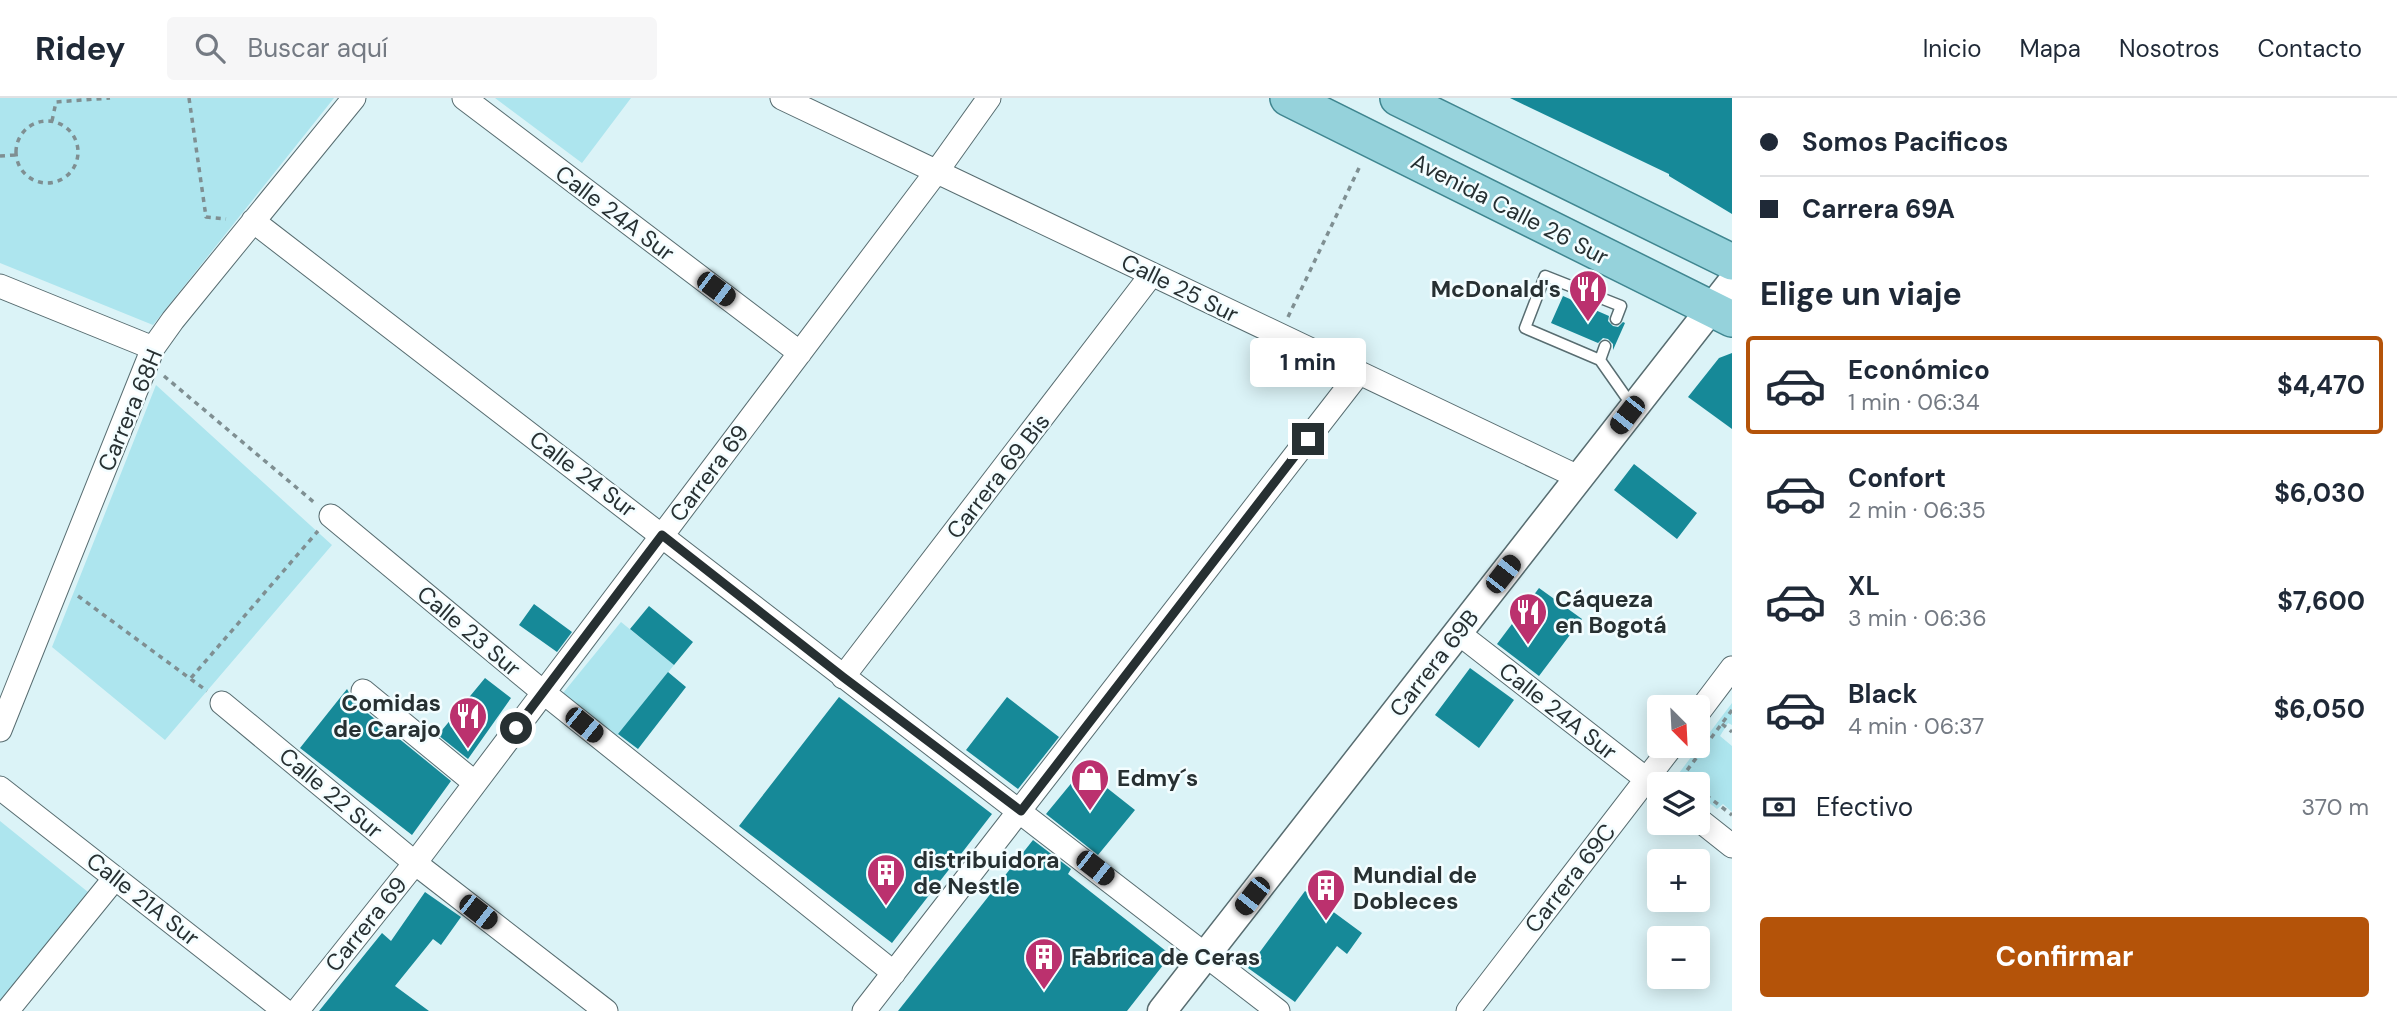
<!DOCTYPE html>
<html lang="es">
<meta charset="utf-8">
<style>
:root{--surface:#fff;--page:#f6f6f7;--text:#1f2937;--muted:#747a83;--line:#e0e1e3;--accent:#b45309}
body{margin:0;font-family:"DM Sans",sans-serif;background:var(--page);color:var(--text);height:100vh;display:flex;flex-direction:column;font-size:26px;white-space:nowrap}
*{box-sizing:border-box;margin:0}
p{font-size:23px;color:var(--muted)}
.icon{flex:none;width:38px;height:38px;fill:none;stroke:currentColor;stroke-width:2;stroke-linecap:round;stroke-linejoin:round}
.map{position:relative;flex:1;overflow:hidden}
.drawer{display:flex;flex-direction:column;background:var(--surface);width:665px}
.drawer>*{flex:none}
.banner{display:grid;align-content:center;height:154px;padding:0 28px;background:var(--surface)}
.needle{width:46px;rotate:156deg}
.buttons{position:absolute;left:1647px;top:597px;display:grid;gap:14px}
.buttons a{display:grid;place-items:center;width:63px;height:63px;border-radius:7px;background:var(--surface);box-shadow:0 4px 18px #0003;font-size:35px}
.end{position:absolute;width:32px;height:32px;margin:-16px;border:9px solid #273032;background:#fff;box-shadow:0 0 0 4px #fff}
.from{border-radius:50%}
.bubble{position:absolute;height:49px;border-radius:7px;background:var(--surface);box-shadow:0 4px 18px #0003;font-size:23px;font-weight:700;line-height:49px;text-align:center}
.car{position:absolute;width:21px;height:42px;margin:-21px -10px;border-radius:9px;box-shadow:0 0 5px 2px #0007;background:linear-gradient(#222 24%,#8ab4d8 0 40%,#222 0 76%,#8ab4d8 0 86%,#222 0)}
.banner b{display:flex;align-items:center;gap:24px;height:66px;font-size:26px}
.banner b+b{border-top:2px solid var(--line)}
.banner i{width:18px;height:18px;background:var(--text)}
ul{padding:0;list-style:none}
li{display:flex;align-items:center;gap:21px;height:98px;margin:0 14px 10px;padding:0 14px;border:4px solid transparent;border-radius:7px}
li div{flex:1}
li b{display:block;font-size:26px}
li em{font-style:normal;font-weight:700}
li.current{border-color:var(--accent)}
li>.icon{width:63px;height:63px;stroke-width:1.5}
h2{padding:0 28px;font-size:32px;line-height:84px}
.pay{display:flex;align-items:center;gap:18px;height:77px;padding:0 28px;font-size:26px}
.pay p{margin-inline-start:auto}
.primary-button{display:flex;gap:14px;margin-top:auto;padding:14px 28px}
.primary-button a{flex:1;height:80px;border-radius:7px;background:var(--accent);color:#fff;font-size:28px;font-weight:700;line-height:80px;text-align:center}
header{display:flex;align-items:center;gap:42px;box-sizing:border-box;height:98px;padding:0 35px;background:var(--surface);border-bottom:2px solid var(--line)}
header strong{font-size:33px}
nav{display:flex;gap:38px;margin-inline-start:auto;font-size:24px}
.search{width:490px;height:63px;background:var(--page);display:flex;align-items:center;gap:18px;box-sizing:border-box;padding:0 24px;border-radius:7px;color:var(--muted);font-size:26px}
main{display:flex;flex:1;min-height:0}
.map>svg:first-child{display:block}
.green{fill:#ade5ee}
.building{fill:#168998}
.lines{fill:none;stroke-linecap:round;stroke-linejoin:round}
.service-casing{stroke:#586d71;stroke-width:13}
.minor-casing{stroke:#586d71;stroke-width:25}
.tertiary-casing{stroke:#586d71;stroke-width:31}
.primary-casing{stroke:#408690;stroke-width:38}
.path{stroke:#7f8f92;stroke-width:3.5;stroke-dasharray:5 5;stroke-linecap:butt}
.service{stroke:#fff;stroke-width:10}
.minor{stroke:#fff;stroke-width:23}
.tertiary{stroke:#fff;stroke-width:28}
.primary{stroke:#95d2db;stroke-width:35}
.route{stroke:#273032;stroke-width:9}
.labels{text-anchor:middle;stroke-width:5;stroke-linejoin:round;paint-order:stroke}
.street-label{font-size:23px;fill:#273032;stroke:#f3fdff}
.poi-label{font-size:23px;font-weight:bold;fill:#273032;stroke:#f3fdff;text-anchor:start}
</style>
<header>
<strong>Ridey</strong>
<div class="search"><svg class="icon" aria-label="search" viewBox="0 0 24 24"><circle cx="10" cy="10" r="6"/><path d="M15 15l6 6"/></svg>Buscar aquí</div>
<nav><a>Inicio</a><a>Mapa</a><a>Nosotros</a><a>Contacto</a></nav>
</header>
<main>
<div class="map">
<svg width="1732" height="913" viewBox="0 0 1732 913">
<rect width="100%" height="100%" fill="#dbf3f7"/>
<path class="green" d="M 0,0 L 334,0 L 153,227 L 0,165 Z
M 495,0 L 631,0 L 582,65 Z
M 156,287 L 332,447 L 165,642 L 52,549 Z
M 621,524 L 674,567 L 617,638 L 563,595 Z
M 1732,605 L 1732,627 L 1728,625 L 1720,638 L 1732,648 L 1732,714 L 1723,706 L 1717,711 L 1698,696 L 1698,686 L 1685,686 L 1676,679 Z
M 0,723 L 88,794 L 0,903 Z"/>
<path class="building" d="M 1510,0 L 1732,0 L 1732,116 L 1669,78 L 1669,76 Z
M 1563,198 L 1609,218 L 1608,223 L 1613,228 L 1618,229 L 1623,224 L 1625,225 L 1613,252 L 1613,246 L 1608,241 L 1603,240 L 1598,245 L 1551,225 Z
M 1732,255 L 1732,331 L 1688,299 L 1719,260 Z
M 1634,366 L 1697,415 L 1677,441 L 1614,392 Z
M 1539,490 L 1582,521 L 1539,578 L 1497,546 Z
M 534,506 L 572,534 L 557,554 L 519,527 Z
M 649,508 L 693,544 L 674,567 L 630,531 Z
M 1470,570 L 1514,602 L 1479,650 L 1435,617 Z
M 668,574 L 686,589 L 638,651 L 618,636 Z
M 485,580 L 511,600 L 468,661 L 438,637 Z
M 347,591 L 354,604 L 451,683 L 412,737 L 300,650 Z
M 839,599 L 992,716 L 892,845 L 739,728 Z
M 1007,599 L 1059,639 L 1018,691 L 966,652 Z
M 1083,671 L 1135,712 L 1098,757 L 1046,716 Z
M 1033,742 L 1071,771 L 1068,776 L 1171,857 L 1127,913 L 898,913 Z
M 1305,793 L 1362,835 L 1347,856 L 1337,848 L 1295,904 L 1248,870 Z
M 425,794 L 461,819 L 441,847 L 433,841 L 395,888 L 429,913 L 319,913 L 382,835 L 391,843 Z"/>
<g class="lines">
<defs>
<path id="service" d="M 1616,221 L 1621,208 L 1545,178 L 1525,230 L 1600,262 L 1633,309
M 1600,262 L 1605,248"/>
<path id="minor" d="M 464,0 L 800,255
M 782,0 L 1578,379
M 253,123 L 1278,913
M 0,188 L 153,250
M 331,418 L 543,594 L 894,875
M 1457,534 L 1659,691
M 843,579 L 1152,176
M 363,593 L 475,685
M 222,605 L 415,765 L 606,913
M 1698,615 L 1732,570
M 0,632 L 153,250 L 173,222 L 354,0
M 0,690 L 285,913
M 1698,721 L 1732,748
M 7,913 L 115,780
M 297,913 L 415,765 L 937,73 L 989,0
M 864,913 L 1359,275
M 1468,913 L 1672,648"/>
<path id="tertiary" d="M 1162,913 L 1732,184"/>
<path id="primary" d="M 1288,0 L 1732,221
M 1398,0 L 1732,164"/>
</defs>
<use href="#service" class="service-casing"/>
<use href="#minor" class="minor-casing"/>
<use href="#tertiary" class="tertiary-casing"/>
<use href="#primary" class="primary-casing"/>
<path class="path" d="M 189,0 L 206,119 L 226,121
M 52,23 L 56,4 L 110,0
M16 54a31 31 0 1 1 62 0a31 31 0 1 1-62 0Z
M 0,58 L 15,57
M 1288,219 L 1360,68
M 164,278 L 316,406
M 78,498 L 207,593
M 191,580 L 318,433
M 1722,626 L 1732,634
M 1691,686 L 1682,679 L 1732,612
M 1698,691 L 1732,717"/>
<use href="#service" class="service"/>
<use href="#minor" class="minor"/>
<use href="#tertiary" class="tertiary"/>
<use href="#primary" class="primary"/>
</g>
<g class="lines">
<path class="route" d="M 516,630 L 662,437 L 843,579 L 1021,713 L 1308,341"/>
</g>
<defs>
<symbol id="restaurant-pin" viewBox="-11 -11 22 30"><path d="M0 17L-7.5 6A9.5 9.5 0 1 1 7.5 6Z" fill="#bb316e" stroke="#f3fdff"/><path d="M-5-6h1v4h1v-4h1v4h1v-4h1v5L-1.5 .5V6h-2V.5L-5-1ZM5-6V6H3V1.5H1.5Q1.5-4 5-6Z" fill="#fff"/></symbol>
<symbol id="shop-pin" viewBox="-11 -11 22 30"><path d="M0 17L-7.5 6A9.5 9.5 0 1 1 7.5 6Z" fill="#bb316e" stroke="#f3fdff"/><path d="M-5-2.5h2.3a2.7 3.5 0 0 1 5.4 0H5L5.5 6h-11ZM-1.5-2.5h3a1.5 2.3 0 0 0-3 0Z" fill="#fff"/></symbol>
<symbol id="building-pin" viewBox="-11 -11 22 30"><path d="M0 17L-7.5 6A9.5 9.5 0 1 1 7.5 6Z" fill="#bb316e" stroke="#f3fdff"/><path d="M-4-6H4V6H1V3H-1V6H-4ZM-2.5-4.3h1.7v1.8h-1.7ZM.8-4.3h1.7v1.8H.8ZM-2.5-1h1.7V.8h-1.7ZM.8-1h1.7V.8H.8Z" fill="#fff"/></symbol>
</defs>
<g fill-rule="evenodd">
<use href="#restaurant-pin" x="1566" y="169" width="44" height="60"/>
<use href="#restaurant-pin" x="1506" y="492" width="44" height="60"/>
<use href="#restaurant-pin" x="446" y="596" width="44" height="60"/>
<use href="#shop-pin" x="1068" y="658" width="44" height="60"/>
<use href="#building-pin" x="864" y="753" width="44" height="60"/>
<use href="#building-pin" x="1304" y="768" width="44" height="60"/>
<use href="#building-pin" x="1022" y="837" width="44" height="60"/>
</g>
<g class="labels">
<g class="street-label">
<text transform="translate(1510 111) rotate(27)" y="8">Avenida Calle 26 Sur</text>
<text transform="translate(615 115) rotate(37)" y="8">Calle 24A Sur</text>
<text transform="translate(1180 190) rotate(26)" y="8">Calle 25 Sur</text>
<text transform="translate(130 312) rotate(-67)" y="8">Carrera 68H</text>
<text transform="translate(709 375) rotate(-53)" y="8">Carrera 69</text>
<text transform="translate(583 376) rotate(37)" y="8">Calle 24 Sur</text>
<text transform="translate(998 378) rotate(-52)" y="8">Carrera 69 Bis</text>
<text transform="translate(469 533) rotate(40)" y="8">Calle 23 Sur</text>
<text transform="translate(1434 565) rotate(-52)" y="8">Carrera 69B</text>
<text transform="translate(1558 613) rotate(38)" y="8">Calle 24A Sur</text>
<text transform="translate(331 695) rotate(40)" y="8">Calle 22 Sur</text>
<text transform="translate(1570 780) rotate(-52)" y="8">Carrera 69C</text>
<text transform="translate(143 801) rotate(38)" y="8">Calle 21A Sur</text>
<text transform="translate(366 826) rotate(-51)" y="8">Carrera 69</text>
</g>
<g class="poi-label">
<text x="1561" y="199" text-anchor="end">McDonald's</text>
<text x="1555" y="509">Cáqueza<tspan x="1555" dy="26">en Bogotá</tspan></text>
<text x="441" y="613" text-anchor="end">Comidas<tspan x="441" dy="26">de Carajo</tspan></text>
<text x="1117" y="688">Edmy´s</text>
<text x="913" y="770">distribuidora<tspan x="913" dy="26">de Nestle</tspan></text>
<text x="1353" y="785">Mundial de<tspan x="1353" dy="26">Dobleces</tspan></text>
<text x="1071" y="867">Fabrica de Ceras</text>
</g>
</g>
</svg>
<div class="buttons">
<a><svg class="needle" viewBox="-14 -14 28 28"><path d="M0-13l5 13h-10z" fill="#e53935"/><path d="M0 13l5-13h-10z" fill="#747a83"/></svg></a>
<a><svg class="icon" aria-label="layers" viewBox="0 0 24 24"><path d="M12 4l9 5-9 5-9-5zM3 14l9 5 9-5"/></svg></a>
<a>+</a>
<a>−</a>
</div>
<i class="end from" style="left:516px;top:630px"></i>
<i class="end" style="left:1308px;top:341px"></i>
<div class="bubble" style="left:1250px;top:240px;width:116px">1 min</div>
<i class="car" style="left:716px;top:191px;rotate:127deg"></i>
<i class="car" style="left:1627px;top:317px;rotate:218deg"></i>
<i class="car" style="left:1503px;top:476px;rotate:38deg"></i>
<i class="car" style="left:584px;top:627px;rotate:129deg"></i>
<i class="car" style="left:1095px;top:770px;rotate:128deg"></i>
<i class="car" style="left:1252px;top:798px;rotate:218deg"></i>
<i class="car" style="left:478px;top:814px;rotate:128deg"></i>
</div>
<section class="drawer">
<div class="banner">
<b><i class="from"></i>Somos Pacificos</b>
<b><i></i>Carrera 69A</b>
</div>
<h2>Elige un viaje</h2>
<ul>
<li class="current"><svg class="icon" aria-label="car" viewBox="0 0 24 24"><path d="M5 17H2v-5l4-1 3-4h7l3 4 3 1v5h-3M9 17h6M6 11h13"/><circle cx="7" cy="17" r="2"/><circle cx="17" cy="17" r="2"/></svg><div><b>Económico</b><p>1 min · 06:34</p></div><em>$4,470</em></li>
<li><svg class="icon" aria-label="car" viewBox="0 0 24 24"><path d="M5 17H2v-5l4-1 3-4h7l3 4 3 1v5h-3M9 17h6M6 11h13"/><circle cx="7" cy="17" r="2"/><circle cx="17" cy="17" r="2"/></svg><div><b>Confort</b><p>2 min · 06:35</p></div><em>$6,030</em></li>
<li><svg class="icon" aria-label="car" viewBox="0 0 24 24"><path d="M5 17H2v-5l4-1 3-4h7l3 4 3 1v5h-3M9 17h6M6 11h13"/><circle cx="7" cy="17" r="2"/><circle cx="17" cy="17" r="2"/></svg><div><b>XL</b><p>3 min · 06:36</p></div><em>$7,600</em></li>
<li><svg class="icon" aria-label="car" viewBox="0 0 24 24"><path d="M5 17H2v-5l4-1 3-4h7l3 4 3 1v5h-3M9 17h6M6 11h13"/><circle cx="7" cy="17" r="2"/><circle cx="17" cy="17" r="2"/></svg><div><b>Black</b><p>4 min · 06:37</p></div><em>$6,050</em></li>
</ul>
<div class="pay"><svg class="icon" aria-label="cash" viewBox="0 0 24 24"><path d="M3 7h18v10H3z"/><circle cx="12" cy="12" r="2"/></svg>Efectivo<p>370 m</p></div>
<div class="primary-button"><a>Confirmar</a></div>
</section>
</main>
